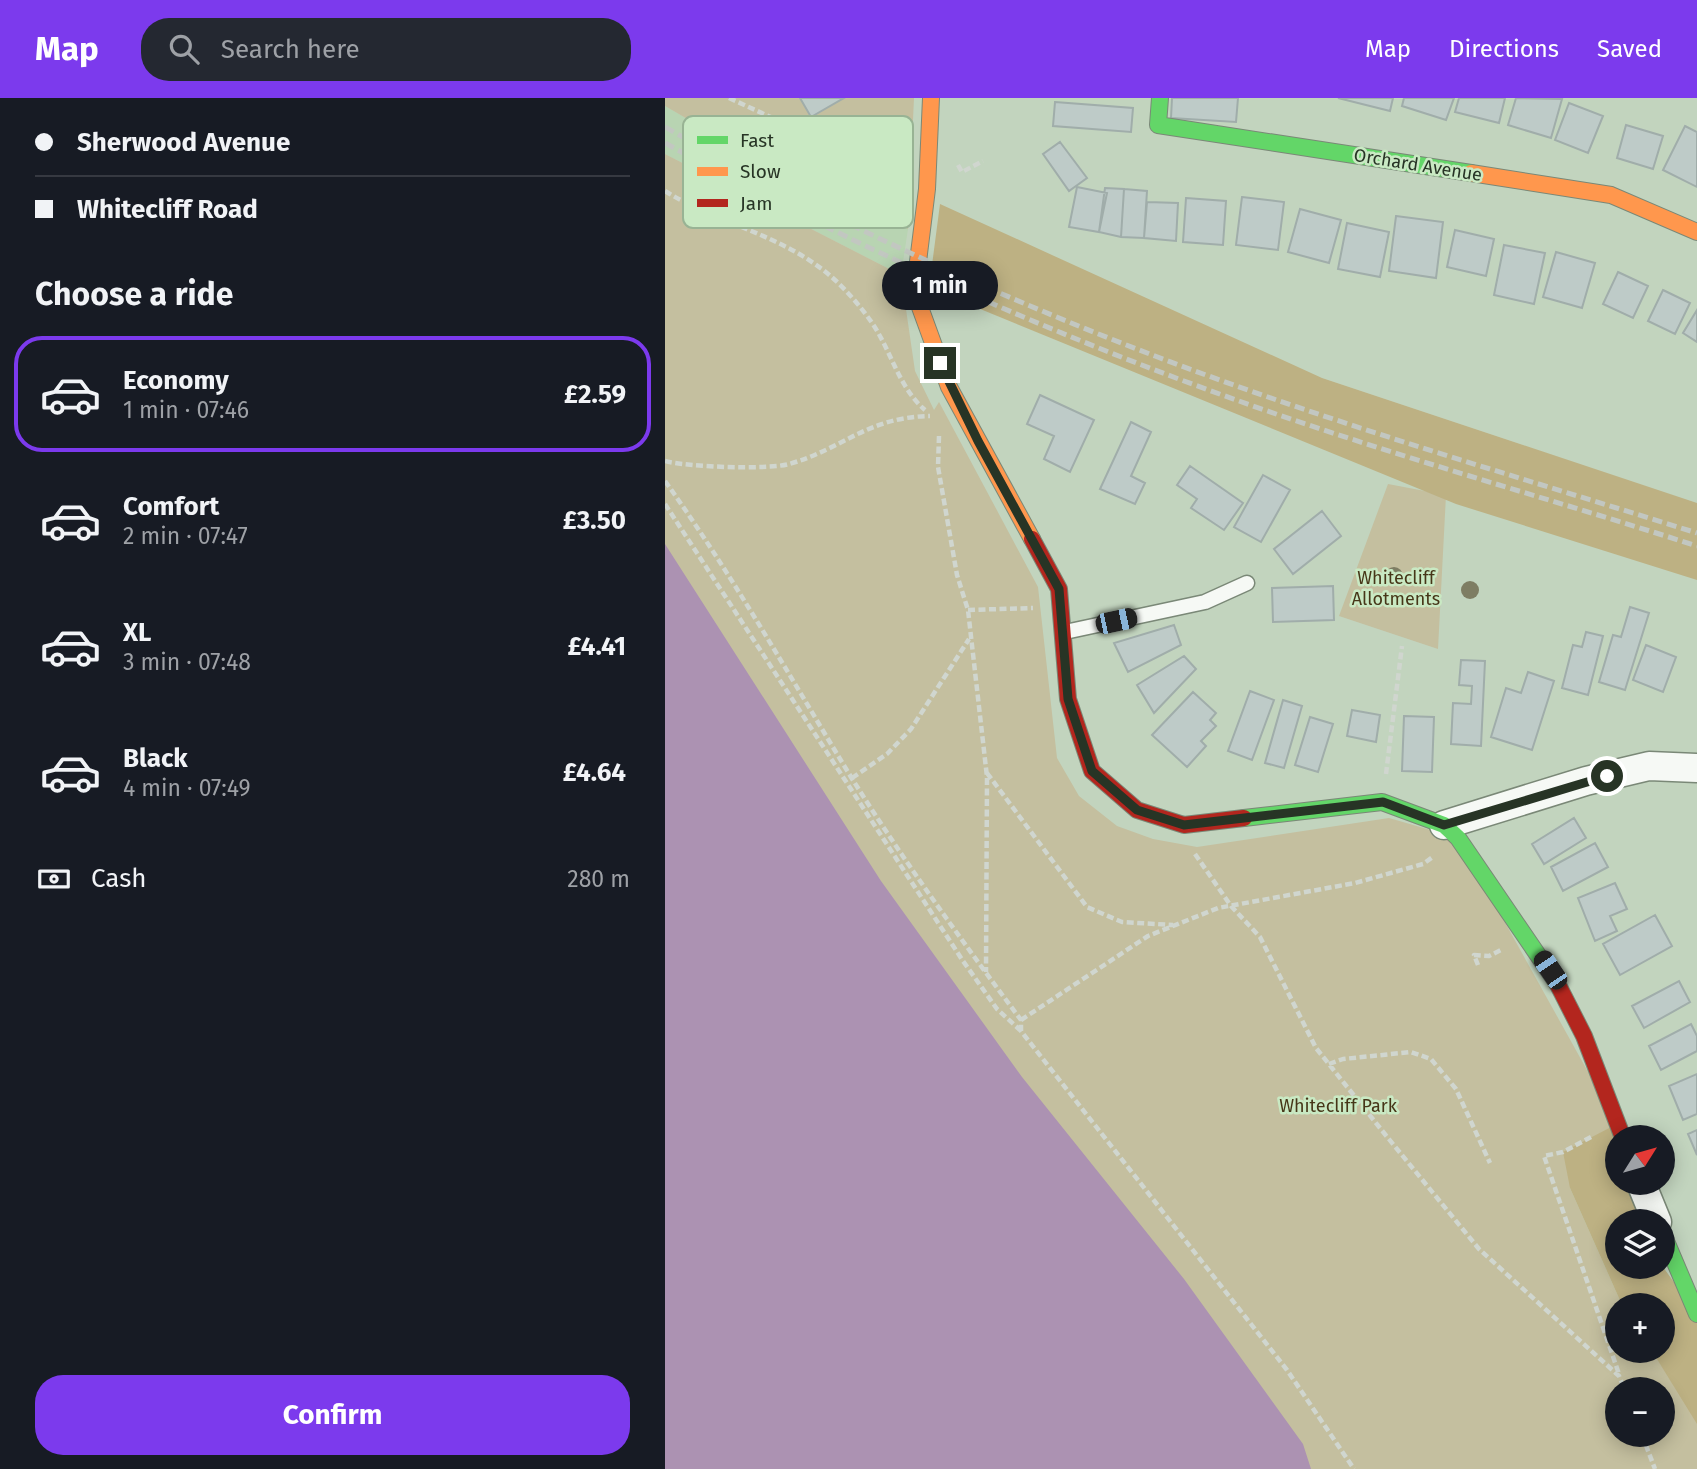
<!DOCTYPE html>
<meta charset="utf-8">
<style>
:root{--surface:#171b24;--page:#242831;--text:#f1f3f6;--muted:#9ea1a6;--line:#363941;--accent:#7c3aed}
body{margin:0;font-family:"Fira Sans",sans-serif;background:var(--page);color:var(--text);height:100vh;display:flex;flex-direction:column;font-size:26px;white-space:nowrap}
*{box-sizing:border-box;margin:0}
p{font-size:23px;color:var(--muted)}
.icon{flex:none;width:38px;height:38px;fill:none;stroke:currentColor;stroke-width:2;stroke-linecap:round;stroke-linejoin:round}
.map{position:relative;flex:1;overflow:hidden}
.drawer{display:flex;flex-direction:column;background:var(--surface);width:665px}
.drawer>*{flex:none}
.hud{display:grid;align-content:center;height:154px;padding:0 35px;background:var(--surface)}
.needle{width:46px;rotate:53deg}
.fabs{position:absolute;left:940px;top:1027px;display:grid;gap:14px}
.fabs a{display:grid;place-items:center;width:70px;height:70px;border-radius:50%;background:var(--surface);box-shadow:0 4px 18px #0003;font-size:35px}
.end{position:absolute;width:32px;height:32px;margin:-16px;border:9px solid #273425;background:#fff;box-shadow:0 0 0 4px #fff}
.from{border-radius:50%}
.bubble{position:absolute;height:49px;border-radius:24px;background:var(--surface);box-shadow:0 4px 18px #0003;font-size:23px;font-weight:700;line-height:49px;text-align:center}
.car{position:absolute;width:21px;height:42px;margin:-21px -10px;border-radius:9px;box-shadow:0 0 5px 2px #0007;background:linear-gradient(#222 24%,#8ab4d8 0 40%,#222 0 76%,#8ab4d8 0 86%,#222 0)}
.hud b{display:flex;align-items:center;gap:24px;height:66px;font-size:26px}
.hud b+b{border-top:2px solid var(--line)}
.hud i{width:18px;height:18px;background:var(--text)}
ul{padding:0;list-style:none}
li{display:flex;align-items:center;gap:21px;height:116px;margin:0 14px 10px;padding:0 21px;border:4px solid transparent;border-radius:28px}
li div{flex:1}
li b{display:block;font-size:26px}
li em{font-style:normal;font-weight:700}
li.current{border-color:var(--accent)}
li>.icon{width:63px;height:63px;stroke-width:1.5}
h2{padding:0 35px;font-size:32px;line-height:84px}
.pay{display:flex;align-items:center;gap:18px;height:77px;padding:0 35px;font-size:26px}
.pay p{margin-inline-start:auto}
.action{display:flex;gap:14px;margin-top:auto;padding:14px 35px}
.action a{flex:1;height:80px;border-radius:28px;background:var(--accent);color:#fff;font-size:28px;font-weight:700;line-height:80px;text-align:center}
header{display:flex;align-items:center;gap:42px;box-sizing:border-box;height:98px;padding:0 35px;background:var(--accent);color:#fff}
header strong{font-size:33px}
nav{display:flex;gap:38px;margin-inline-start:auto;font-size:24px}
.search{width:490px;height:63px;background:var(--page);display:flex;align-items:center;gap:18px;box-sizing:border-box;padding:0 24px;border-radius:28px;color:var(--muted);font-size:26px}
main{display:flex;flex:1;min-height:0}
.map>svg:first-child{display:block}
.built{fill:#b8d4b2}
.green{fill:#c4bf9f;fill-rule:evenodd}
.forest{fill:#bdb183}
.water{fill:#ac92b2}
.building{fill:#becbc8;stroke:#a0adaa;stroke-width:2}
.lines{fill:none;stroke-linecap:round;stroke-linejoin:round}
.lane-casing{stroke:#7a8877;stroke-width:17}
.street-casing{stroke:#7a8877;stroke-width:31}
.fast-casing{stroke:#7a8877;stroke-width:18}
.slow-casing{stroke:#7a8877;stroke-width:18}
.jam-casing{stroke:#7a8877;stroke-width:18}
.path{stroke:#d0d6cf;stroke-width:4.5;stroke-dasharray:7 3.5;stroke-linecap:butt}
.lane{stroke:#f6f9f5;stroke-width:14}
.street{stroke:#f6f9f5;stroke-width:28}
.fast{stroke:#63d668;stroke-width:16}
.slow{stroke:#ff974d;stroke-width:16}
.jam{stroke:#b3261e;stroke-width:16}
.rail{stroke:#c2c7c1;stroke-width:5;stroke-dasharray:10 5;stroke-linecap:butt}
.tree{fill:#7e7d63}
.route{stroke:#273425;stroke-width:9}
.labels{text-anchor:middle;stroke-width:5;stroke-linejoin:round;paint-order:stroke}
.street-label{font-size:18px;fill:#273425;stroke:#c9e9c3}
.park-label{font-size:18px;fill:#463618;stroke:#c9e9c3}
.key{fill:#c9e9c3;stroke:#98b394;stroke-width:2}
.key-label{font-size:19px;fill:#273425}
</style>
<header>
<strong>Map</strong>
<div class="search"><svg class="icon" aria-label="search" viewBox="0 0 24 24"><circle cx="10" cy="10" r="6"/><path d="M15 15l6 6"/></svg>Search here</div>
<nav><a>Map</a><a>Directions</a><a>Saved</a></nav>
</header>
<main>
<section class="drawer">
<div class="hud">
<b><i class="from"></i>Sherwood Avenue</b>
<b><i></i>Whitecliff Road</b>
</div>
<h2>Choose a ride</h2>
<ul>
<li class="current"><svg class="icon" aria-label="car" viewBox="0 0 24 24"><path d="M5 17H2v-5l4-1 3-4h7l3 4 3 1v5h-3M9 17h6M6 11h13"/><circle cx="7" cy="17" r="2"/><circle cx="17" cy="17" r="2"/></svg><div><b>Economy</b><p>1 min · 07:46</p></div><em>£2.59</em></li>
<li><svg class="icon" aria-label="car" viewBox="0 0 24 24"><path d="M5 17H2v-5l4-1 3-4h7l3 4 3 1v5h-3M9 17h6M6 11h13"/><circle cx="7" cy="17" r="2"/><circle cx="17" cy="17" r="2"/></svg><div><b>Comfort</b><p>2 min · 07:47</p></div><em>£3.50</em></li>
<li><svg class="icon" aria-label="car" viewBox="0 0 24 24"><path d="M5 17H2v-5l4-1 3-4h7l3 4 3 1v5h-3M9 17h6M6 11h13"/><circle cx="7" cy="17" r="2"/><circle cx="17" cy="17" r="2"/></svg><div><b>XL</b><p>3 min · 07:48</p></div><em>£4.41</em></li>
<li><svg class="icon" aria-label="car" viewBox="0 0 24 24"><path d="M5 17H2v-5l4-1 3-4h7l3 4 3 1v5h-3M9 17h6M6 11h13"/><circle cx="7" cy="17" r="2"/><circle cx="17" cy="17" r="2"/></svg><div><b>Black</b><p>4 min · 07:49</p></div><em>£4.64</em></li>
</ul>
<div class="pay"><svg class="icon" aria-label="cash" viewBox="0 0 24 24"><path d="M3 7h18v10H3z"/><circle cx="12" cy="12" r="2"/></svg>Cash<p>280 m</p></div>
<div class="action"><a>Confirm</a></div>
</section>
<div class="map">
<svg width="1032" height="1371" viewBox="0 0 1032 1371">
<rect width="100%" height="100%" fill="#c2d4be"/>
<path class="built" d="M 0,8 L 50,37 L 243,131 L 236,177 L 0,56 Z"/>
<path class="green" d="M 0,0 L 249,0 L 243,131 L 50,37 L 0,8 Z
M 0,56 L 236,177 L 250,273 L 269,312 L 274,304 L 373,489 L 392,660 L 414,698 L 452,728 L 488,741 L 532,749 L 724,720 L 793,740 L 952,1026 L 905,1090 L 957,1207 L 952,1208 L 952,1253 L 987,1253 L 1032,1323 L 1032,1371 L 0,1371 ZM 952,1292 L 998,1292 L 998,1337 L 952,1337 Z
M 723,386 L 781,397 L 773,551 L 674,518 Z"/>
<path class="forest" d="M 275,106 L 657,280 L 1032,405 L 1032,482 L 791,406 L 264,190 Z
M 952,1026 L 952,1085 L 976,1085 L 992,1123 L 952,1124 L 952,1169 L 998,1169 L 1032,1216 L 1032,1326 L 987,1253 L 998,1253 L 998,1208 L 957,1207 L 905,1090 L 898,1054 Z"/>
<path class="water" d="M 0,446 L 216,783 L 357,979 L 519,1181 L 638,1346 L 646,1371 L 0,1371 Z"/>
<path class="building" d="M 135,0 L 179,0 L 146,19 Z
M 507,0 L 573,0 L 571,24 L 506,20 Z
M 673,0 L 728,0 L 725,13 Z
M 739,0 L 789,0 L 781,22 L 737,8 Z
M 794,0 L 840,0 L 834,25 L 790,14 Z
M 851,0 L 897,1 L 886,40 L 843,27 Z
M 390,4 L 468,10 L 466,34 L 388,28 Z
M 904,5 L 938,18 L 923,55 L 890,42 Z
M 961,27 L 998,38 L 988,71 L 952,60 Z
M 1020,28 L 1032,34 L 1032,89 L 998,72 Z
M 395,44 L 422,80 L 404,93 L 378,56 Z
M 412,89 L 442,95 L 434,134 L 404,129 Z
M 440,90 L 459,91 L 456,139 L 434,134 Z
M 459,91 L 482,93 L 479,140 L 456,139 Z
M 577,99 L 619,104 L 613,152 L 571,147 Z
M 521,100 L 561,103 L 558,147 L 518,144 Z
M 482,104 L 513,105 L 511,143 L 479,140 Z
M 635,111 L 676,122 L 664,165 L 623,154 Z
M 731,118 L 778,124 L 771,180 L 724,173 Z
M 682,125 L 724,134 L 715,179 L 673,171 Z
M 790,132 L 829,141 L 821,178 L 782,169 Z
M 839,147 L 880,155 L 869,206 L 829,197 Z
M 891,154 L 930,165 L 917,210 L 878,199 Z
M 953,174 L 983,188 L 968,220 L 938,206 Z
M 998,192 L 1025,205 L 1010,236 L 983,223 Z
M 1032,212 L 1032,244 L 1018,235 Z
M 375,297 L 429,322 L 405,374 L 379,361 L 389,338 L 362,326 Z
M 466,324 L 486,334 L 466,378 L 480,385 L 470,406 L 435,391 Z
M 525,368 L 578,405 L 559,432 L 526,410 L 532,401 L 512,387 Z
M 598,377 L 625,392 L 596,444 L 569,429 Z
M 657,413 L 676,438 L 628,476 L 609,451 Z
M 668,488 L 669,522 L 608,524 L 607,490 Z
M 965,509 L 984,515 L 960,592 L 934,584 L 948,537 L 956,539 Z
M 509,527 L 516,547 L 463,574 L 449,545 Z
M 921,534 L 938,538 L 923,597 L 897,590 L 908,547 L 917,549 Z
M 981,547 L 1011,559 L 998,594 L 968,582 Z
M 519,558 L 531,571 L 489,615 L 472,587 Z
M 796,562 L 820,563 L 816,648 L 786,646 L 788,605 L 806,606 L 807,588 L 794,587 Z
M 863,574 L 889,583 L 867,652 L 826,639 L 841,590 L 856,595 Z
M 585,593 L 609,602 L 587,662 L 563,653 Z
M 528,594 L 551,615 L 545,622 L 551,628 L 536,643 L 541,648 L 522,669 L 487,637 Z
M 618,602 L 637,608 L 619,670 L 600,665 Z
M 687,612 L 715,617 L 711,644 L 682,638 Z
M 739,618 L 769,619 L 767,674 L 737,673 Z
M 645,619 L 668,626 L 653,674 L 630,667 Z
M 909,720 L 921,740 L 879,766 L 867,746 Z
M 930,745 L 943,769 L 898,793 L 886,769 Z
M 950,785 L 962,811 L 945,818 L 952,833 L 930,843 L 913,800 Z
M 990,817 L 1007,848 L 955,877 L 938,846 Z
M 1014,883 L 1025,904 L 979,930 L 967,908 Z
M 1026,926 L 1032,938 L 1032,953 L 996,972 L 984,948 Z
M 1032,976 L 1032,1016 L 1018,1022 L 1004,988 Z
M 1032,1032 L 1032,1057 L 1023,1036 Z"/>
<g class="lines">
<defs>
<path id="lane" d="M 400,534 L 540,504 L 582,485"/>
<path id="street" d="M 779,727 L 921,683 L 984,668 L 1032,670
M 976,1085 L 992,1124"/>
<path id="fast" d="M 495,0 L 493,27 L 806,75
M 579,720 L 717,704 L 779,727 L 793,740 L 892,885
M 998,1136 L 1032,1216"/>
<path id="slow" d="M 266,0 L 262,91 L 250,188 L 252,201 L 284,289 L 367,441
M 806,75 L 946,97 L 1032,134"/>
<path id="jam" d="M 367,441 L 394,491 L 403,601 L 427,673 L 472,712 L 519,727 L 579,720
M 892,885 L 919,938 L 958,1040"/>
</defs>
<use href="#lane" class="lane-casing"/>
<use href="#street" class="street-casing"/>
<use href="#fast" class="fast-casing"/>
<use href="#slow" class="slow-casing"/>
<use href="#jam" class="jam-casing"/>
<path class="path" d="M 64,0 L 232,77
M 293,67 L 297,74 L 318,63
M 0,93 C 55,127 121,137 170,182 C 182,193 195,208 205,222 C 226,251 233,289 260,312
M 274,338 L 273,369 L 292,477 L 303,512 L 322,679 L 321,874
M 0,363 C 23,369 102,372 124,366 C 178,351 202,319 265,318
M 0,383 C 68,478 125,579 186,679 C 238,762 297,843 356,922 L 356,933 L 622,1272 L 689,1371
M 0,406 L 298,863 L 332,911 L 355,932
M 303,512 L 368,510
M 322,675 L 422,809 L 457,824 L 508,827
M 721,676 L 737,548
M 187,680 L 222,656 L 246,631 L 304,541
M 530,756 L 566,808 L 595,839 L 651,950 L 723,1040 L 814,1151 L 954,1278 L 960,1292
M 813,867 L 809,857 L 824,858 L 836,852
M 356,922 L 483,838 L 553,810 L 690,785 L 758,766 L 769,758
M 664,966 L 678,961 L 746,954 L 766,961 L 791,991 L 825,1065
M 926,1039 L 898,1054 L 879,1058 L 954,1276
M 977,1337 L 990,1371"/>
<use href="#lane" class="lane"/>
<use href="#street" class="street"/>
<use href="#fast" class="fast"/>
<use href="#slow" class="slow"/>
<use href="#jam" class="jam"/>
<path class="rail" d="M 0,29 C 157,118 322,194 490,258 C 668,326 851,378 1032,435
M 0,45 C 184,146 377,233 574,303 C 725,357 880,399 1032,448"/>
</g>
<g class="tree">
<circle cx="729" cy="478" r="9"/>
<circle cx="805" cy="492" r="9"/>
</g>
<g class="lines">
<path class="route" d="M 275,265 L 313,343 L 394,491 L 403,601 L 427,673 L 472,712 L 519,727 L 718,704 L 779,727 L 942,678"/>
</g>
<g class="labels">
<g class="street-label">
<text transform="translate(753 67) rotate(9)" y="6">Orchard Avenue</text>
</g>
<g class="park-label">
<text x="731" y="486">Whitecliff<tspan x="731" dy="21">Allotments</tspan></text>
<text x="673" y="1014">Whitecliff Park</text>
</g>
</g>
<rect x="18" y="18" width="230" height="112" rx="10" class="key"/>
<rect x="32" y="38" width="31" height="8" fill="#63d668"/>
<rect x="32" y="69" width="31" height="9" fill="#ff974d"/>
<rect x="32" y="101" width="31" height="8" fill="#b3261e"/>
<g class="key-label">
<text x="75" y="49">Fast</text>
<text x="75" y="80">Slow</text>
<text x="75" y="112">Jam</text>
</g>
</svg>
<div class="fabs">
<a><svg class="needle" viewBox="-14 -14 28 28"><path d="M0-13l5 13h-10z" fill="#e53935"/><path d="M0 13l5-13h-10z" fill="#9ea1a6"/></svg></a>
<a><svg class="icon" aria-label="layers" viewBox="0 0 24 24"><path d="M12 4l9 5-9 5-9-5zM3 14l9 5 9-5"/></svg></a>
<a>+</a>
<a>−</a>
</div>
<i class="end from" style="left:942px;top:678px"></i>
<i class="end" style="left:275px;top:265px"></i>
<div class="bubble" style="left:217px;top:163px;width:116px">1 min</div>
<i class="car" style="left:451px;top:523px;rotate:78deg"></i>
<i class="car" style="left:885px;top:872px;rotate:326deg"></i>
</div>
</main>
